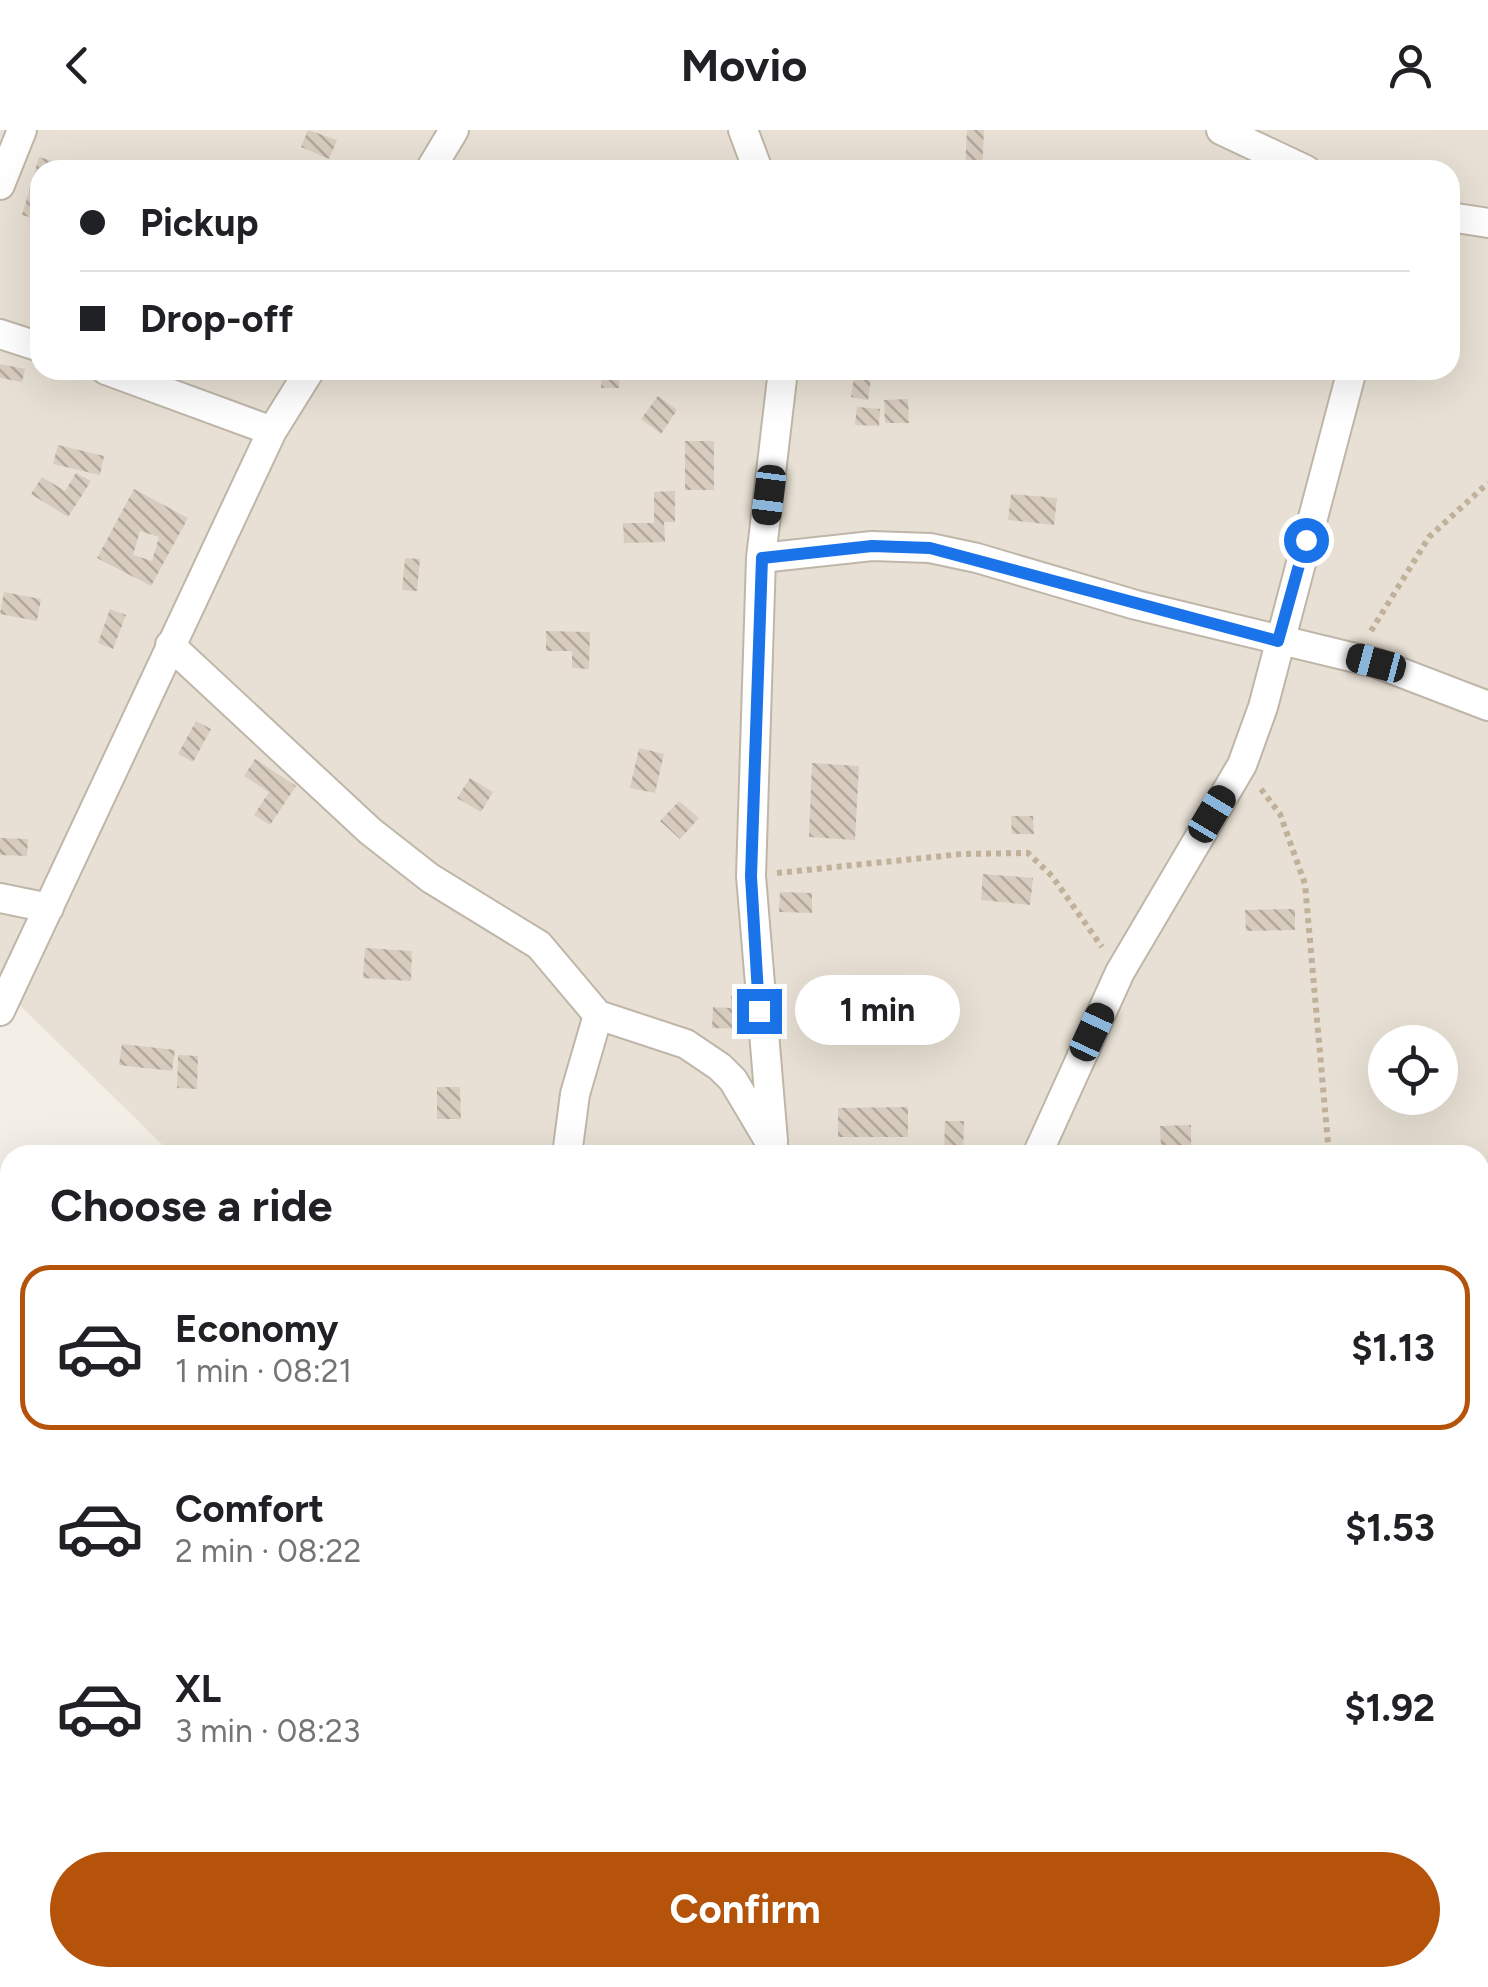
<!DOCTYPE html>
<meta charset="utf-8">
<style>
:root{--surface:#fff;--page:#f6f6f6;--text:#202124;--muted:#757577;--line:#e0e0e0;--accent:#b45309}
body{margin:0;font-family:Figtree,sans-serif;background:var(--page);color:var(--text);height:100vh;display:flex;flex-direction:column;font-size:38px;white-space:nowrap}
*{box-sizing:border-box;margin:0}
p{font-size:32px;color:var(--muted)}
.icon{flex:none;width:55px;height:55px;fill:none;stroke:currentColor;stroke-width:2;stroke-linecap:round;stroke-linejoin:round}
.map{position:relative;flex:1;overflow:hidden}
.sheet{position:absolute;left:0px;top:1015px;width:1490px;height:842px;display:flex;flex-direction:column;background:var(--surface);border-radius:30px 30px 0 0;box-shadow:0 10px 40px #0002}
.sheet>*{flex:none}
.guide{position:absolute;left:30px;top:30px;width:1430px;height:220px;border-radius:30px;box-shadow:0 10px 40px #0002;display:grid;align-content:center;height:220px;padding:0 50px;background:var(--surface)}
.buttons{position:absolute;left:1368px;top:895px;display:grid;gap:20px}
.buttons a{display:grid;place-items:center;width:90px;height:90px;border-radius:50%;background:var(--surface);box-shadow:0 10px 40px #0002;font-size:50px}
.end{position:absolute;width:45px;height:45px;margin:-22px;border:12px solid #1a73e8;background:#fff;box-shadow:0 0 0 5px #fff}
.from{border-radius:50%}
.bubble{position:absolute;height:70px;border-radius:35px;background:var(--surface);box-shadow:0 10px 40px #0002;font-size:32px;font-weight:700;line-height:70px;text-align:center}
.car{position:absolute;width:30px;height:60px;margin:-30px -15px;border-radius:12px;box-shadow:0 0 8px 2px #0007;background:linear-gradient(#222 24%,#8ab4d8 0 40%,#222 0 76%,#8ab4d8 0 86%,#222 0)}
.guide b{display:flex;align-items:center;gap:35px;height:95px;font-size:38px}
.guide b+b{border-top:2px solid var(--line)}
.guide i{width:25px;height:25px;background:var(--text)}
ul{padding:0;list-style:none}
li{display:flex;align-items:center;gap:30px;height:165px;margin:0 20px 15px;padding:0 30px;border:5px solid transparent;border-radius:30px}
li div{flex:1}
li b{display:block;font-size:38px}
li em{font-style:normal;font-weight:700}
li.on{border-color:var(--accent)}
li>.icon{width:90px;height:90px;stroke-width:1.5}
h2{padding:0 50px;font-size:45px;line-height:120px}
.cta{display:flex;gap:20px;margin-top:auto;padding:20px 50px}
.cta a{flex:1;height:115px;border-radius:60px;background:var(--accent);color:#fff;font-size:40px;font-weight:700;line-height:115px;text-align:center}
header{display:flex;justify-content:space-between;align-items:center;height:130px;padding:0 50px;background:var(--surface);font-size:45px;font-weight:700}
.map>svg:first-child{display:block}
.residential{fill:#e8e0d4;fill-rule:evenodd}
.building{fill:url(#building-back-hatch);fill-rule:evenodd}
.lines{fill:none;stroke-linecap:round;stroke-linejoin:round}
.street-casing{stroke:#bfb6a9;stroke-width:32}
.path{stroke:#c1b09a;stroke-width:6;stroke-dasharray:5 5;stroke-linecap:butt}
.street{stroke:#fff;stroke-width:28}
.route{stroke:#1a73e8;stroke-width:12}
</style>
<header><svg class="icon" aria-label="back" viewBox="0 0 24 24"><path d="M15 5l-7 7 7 7"/></svg>Movio<svg class="icon" aria-label="person" viewBox="0 0 24 24"><circle cx="12" cy="8" r="4"/><path d="M4 21q1-7 8-7t8 7"/></svg></header>
<div class="map">
<svg width="1488" height="1857" viewBox="0 0 1488 1857">
<defs>
<pattern id="building-back-hatch" width="6" height="6" patternUnits="userSpaceOnUse" patternTransform="scale(2.5)"><rect width="6" height="6" fill="#d8ccbe"/><path d="M-1 5l2 2M0 0l6 6M5-1l2 2" fill="none" stroke="#b1a79b"/></pattern>
</defs>
<rect width="100%" height="100%" fill="#f3efe6"/>
<path class="residential" d="M 0,0 L 1488,0 L 1488,1132 L 1480,1151 L 1480,1025 L 173,1025 L 0,856 ZM 40,40 L 1450,40 L 1450,240 L 40,240 ZM 1385,912 L 1440,912 L 1440,968 L 1385,968 Z
M 1016,1848 L 1176,1848 L 1172,1857 L 1026,1857 Z"/>
<path class="building" d="M 308,0 L 337,10 L 329,29 L 301,17 Z
M 967,0 L 984,0 L 982,39 L 965,38 Z
M 39,27 L 80,39 L 40,40 L 40,90 L 22,85 Z
M 0,234 L 25,239 L 22,252 L 0,248 Z
M 602,240 L 620,240 L 619,258 L 601,258 Z
M 855,240 L 872,241 L 868,270 L 851,267 Z
M 658,266 L 677,280 L 661,304 L 641,289 Z
M 908,269 L 909,293 L 885,293 L 884,270 Z
M 857,277 L 880,279 L 879,296 L 855,295 Z
M 685,311 L 714,311 L 714,360 L 685,360 Z
M 58,315 L 104,326 L 100,345 L 53,334 Z
M 76,343 L 91,351 L 68,387 L 31,364 L 42,347 L 65,361 Z
M 134,359 L 188,388 L 151,456 L 97,428 ZM 140,401 L 159,407 L 152,431 L 133,425 Z
M 675,361 L 675,392 L 664,392 L 665,412 L 624,413 L 623,393 L 654,393 L 654,362 Z
M 1011,364 L 1057,368 L 1054,395 L 1008,390 Z
M 405,428 L 420,429 L 417,461 L 402,460 Z
M 4,462 L 41,469 L 37,491 L 0,484 Z
M 110,479 L 126,485 L 113,519 L 98,513 Z
M 546,501 L 590,502 L 589,539 L 572,538 L 572,521 L 546,521 Z
M 196,591 L 211,599 L 193,632 L 178,624 Z
M 639,618 L 664,624 L 655,663 L 630,658 Z
M 255,629 L 296,656 L 270,695 L 254,685 L 269,662 L 244,646 Z
M 812,633 L 859,636 L 855,710 L 809,707 Z
M 470,648 L 493,662 L 481,682 L 457,668 Z
M 679,671 L 699,688 L 680,709 L 660,691 Z
M 1011,686 L 1033,686 L 1034,704 L 1012,704 Z
M 0,708 L 28,709 L 27,726 L 0,725 Z
M 983,744 L 1033,748 L 1030,775 L 981,770 Z
M 780,762 L 812,763 L 812,783 L 779,782 Z
M 1295,779 L 1295,800 L 1246,801 L 1245,780 Z
M 365,818 L 412,821 L 411,851 L 363,848 Z
M 731,866 L 749,867 L 747,899 L 712,898 L 713,877 L 731,878 Z
M 122,914 L 175,920 L 172,941 L 119,935 Z
M 178,925 L 198,926 L 197,959 L 177,958 Z
M 437,957 L 460,957 L 461,989 L 437,989 Z
M 908,977 L 908,1007 L 838,1007 L 838,978 Z
M 945,991 L 964,991 L 963,1025 L 944,1025 Z
M 1191,995 L 1191,1016 L 1161,1016 L 1160,996 Z
M 283,1848 L 320,1848 L 331,1853 L 328,1857 L 291,1857 L 281,1851 Z"/>
<g class="lines">
<defs>
<path id="street" d="M 743,0 L 758,40
M 1221,0 L 1306,40
M 430,40 L 454,0
M 0,55 L 22,0
M 1450,87 L 1488,93
M 0,204 L 40,217
M 106,240 L 272,301
M 761,428 L 872,416 L 930,418 L 977,428 L 1136,475 L 1376,533 L 1488,576
M 170,515 L 370,701 L 430,748 L 539,815 L 598,885 L 686,914 L 720,937 L 733,950 L 774,1019
M 0,768 L 49,778
M 0,881 L 272,301 L 310,240
M 773,1011 L 751,746 L 761,428 L 783,240
M 567,1025 L 575,964 L 598,885
M 1037,1025 L 1120,842 L 1242,635 L 1263,577 L 1352,240
M 0,1533 L 10,1539
M 940,1848 L 953,1857
M 889,1857 L 893,1848"/>
</defs>
<use href="#street" class="street-casing"/>
<path class="path" d="M 1371,501 L 1429,407 L 1488,353
M 1261,659 L 1280,684 L 1305,754 L 1329,1025
M 777,743 L 962,724 L 1028,723 L 1052,746 L 1102,817
M 1480,1362 L 1488,1375"/>
<use href="#street" class="street"/>
</g>
<g class="lines">
<path class="route" d="M 759,881 L 751,746 L 762,428 L 872,416 L 930,418 L 1278,511 L 1306,410"/>
</g>
</svg>
<div class="buttons">
<a><svg class="icon" aria-label="locate" viewBox="0 0 24 24"><circle cx="12" cy="12" r="6"/><path d="M12 2v4M12 18v4M2 12h4M18 12h4"/></svg></a>
</div>
<i class="end from" style="left:1306px;top:410px"></i>
<i class="end" style="left:759px;top:881px"></i>
<div class="bubble" style="left:795px;top:845px;width:165px">1 min</div>
<i class="car" style="left:769px;top:365px;rotate:187deg"></i>
<i class="car" style="left:1376px;top:533px;rotate:285deg"></i>
<i class="car" style="left:1212px;top:684px;rotate:31deg"></i>
<i class="car" style="left:1092px;top:902px;rotate:25deg"></i>
<div class="guide">
<b><i class="from"></i>Pickup</b>
<b><i></i>Drop-off</b>
</div>
<section class="sheet">
<h2>Choose a ride</h2>
<ul>
<li class="on"><svg class="icon" aria-label="car" viewBox="0 0 24 24"><path d="M5 17H2v-5l4-1 3-4h7l3 4 3 1v5h-3M9 17h6M6 11h13"/><circle cx="7" cy="17" r="2"/><circle cx="17" cy="17" r="2"/></svg><div><b>Economy</b><p>1 min · 08:21</p></div><em>$1.13</em></li>
<li><svg class="icon" aria-label="car" viewBox="0 0 24 24"><path d="M5 17H2v-5l4-1 3-4h7l3 4 3 1v5h-3M9 17h6M6 11h13"/><circle cx="7" cy="17" r="2"/><circle cx="17" cy="17" r="2"/></svg><div><b>Comfort</b><p>2 min · 08:22</p></div><em>$1.53</em></li>
<li><svg class="icon" aria-label="car" viewBox="0 0 24 24"><path d="M5 17H2v-5l4-1 3-4h7l3 4 3 1v5h-3M9 17h6M6 11h13"/><circle cx="7" cy="17" r="2"/><circle cx="17" cy="17" r="2"/></svg><div><b>XL</b><p>3 min · 08:23</p></div><em>$1.92</em></li>
</ul>
<div class="cta"><a>Confirm</a></div>
</section>
</div>
